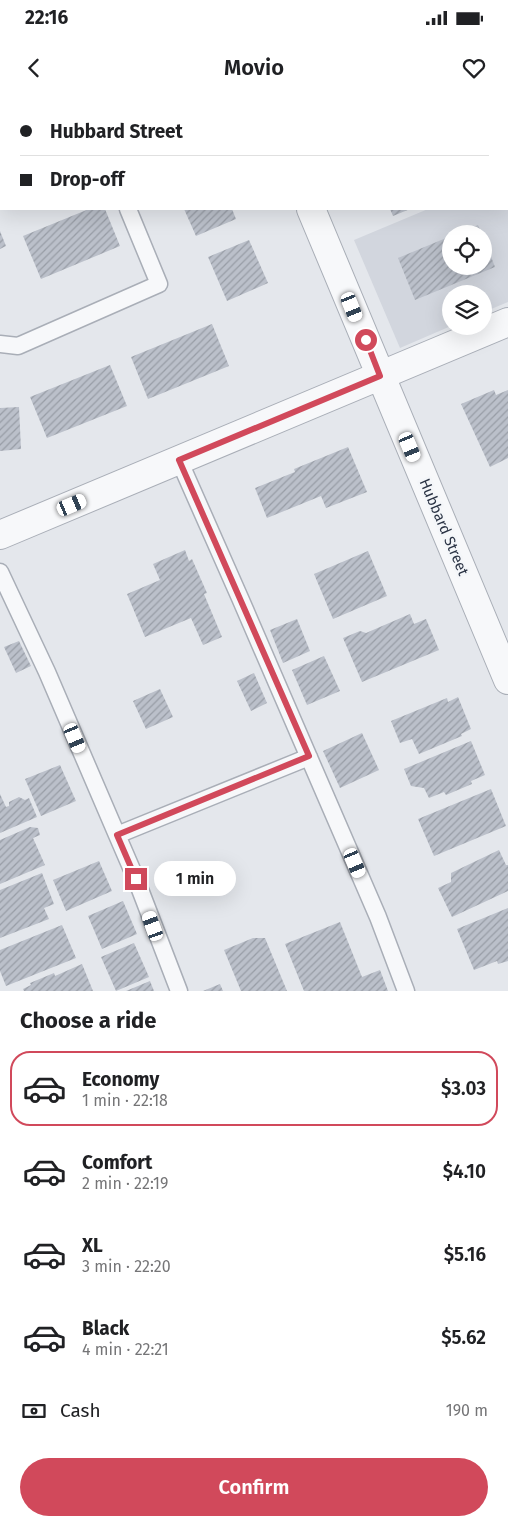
<!DOCTYPE html>
<meta charset="utf-8">
<style>
:root{--surface:#fff;--page:#f6f6f6;--text:#202124;--muted:#757577;--line:#e0e0e0;--accent:#d1495b}
body{margin:0;font-family:"Fira Sans",sans-serif;background:var(--page);color:var(--text);height:100vh;display:flex;flex-direction:column;font-size:19px;white-space:nowrap}
*{box-sizing:border-box;margin:0}
p{font-size:16px;color:var(--muted)}
.icon{flex:none;width:28px;height:28px;fill:none;stroke:currentColor;stroke-width:2;stroke-linecap:round;stroke-linejoin:round}
.map{position:relative;height:891px;overflow:hidden}
.details{display:flex;flex-direction:column;background:var(--surface);flex:1}
.details>*{flex:none}
.top-card{position:absolute;left:0px;top:0px;width:509px;height:110px;box-shadow:0 5px 20px #0002;display:grid;align-content:center;height:110px;padding:0 20px;background:var(--surface)}
.controls{position:absolute;left:442px;top:125px;display:grid;gap:10px}
.controls a{display:grid;place-items:center;width:50px;height:50px;border-radius:50%;background:var(--surface);box-shadow:0 5px 20px #0002;font-size:25px}
.end{position:absolute;width:22px;height:22px;margin:-11px;border:6px solid #d1495b;background:#fff;box-shadow:0 0 0 2px #fff}
.from{border-radius:50%}
.bubble{position:absolute;height:35px;border-radius:18px;background:var(--surface);box-shadow:0 5px 20px #0002;font-size:16px;font-weight:600;line-height:35px;text-align:center}
.car{position:absolute;width:15px;height:30px;margin:-15px -8px;border-radius:6px;box-shadow:0 0 4px 1px #0007;background:linear-gradient(#fff 24%,#345 0 40%,#fff 0 76%,#345 0 86%,#fff 0)}
.top-card b{display:flex;align-items:center;gap:18px;height:48px;font-size:19px}
.top-card b+b{border-top:1px solid var(--line)}
.top-card i{width:12px;height:12px;background:var(--text)}
ul{padding:0;list-style:none}
li{display:flex;align-items:center;gap:15px;height:75px;margin:0 10px 8px;padding:0 10px;border:2px solid transparent;border-radius:20px}
li div{flex:1}
li b{display:block;font-size:19px}
li em{font-style:normal;font-weight:600}
li.current{border-color:var(--accent)}
li>.icon{width:45px;height:45px;stroke-width:1.5}
h2{padding:0 20px;font-size:22px;line-height:60px}
.pay{display:flex;align-items:center;gap:12px;height:55px;padding:0 20px;font-size:19px}
.pay p{margin-inline-start:auto}
.action{display:flex;gap:10px;margin-top:auto;padding:10px 20px}
.action a{flex:1;height:58px;border-radius:30px;background:var(--accent);color:#fff;font-size:20px;font-weight:600;line-height:58px;text-align:center}
.status{display:flex;justify-content:space-between;align-items:center;height:35px;padding:0 25px;background:var(--surface);direction:ltr}
.status svg{height:14px;fill:currentColor}
header{display:flex;justify-content:space-between;align-items:center;height:65px;padding:0 20px;background:var(--surface);font-size:22px;font-weight:600}
.map>svg:first-child{display:block}
.built{fill:#d2d6de;fill-rule:evenodd}
.building{fill:url(#building-hatch)}
.lines{fill:none;stroke-linecap:round;stroke-linejoin:round}
.lane-casing{stroke:#a9aeb7;stroke-width:19}
.street-casing{stroke:#a9aeb7;stroke-width:30}
.lane{stroke:#f7f8fa;stroke-width:16}
.street{stroke:#f7f8fa;stroke-width:28}
.route{stroke:#d1495b;stroke-width:6}
.labels{text-anchor:middle;stroke-width:5;stroke-linejoin:round;paint-order:stroke}
.street-label{font-size:15px;fill:#2b3445;stroke:#f4f6f9}
</style>
<div class="status"><b>22:16</b><svg viewBox="0 0 49 12"><path d="M0 12V9h3v3zM5 12V6h3v6zM10 12V3h3v9zM15 12V0h3v12zM26 1h20v11H26zM47 4h2v5h-2z"/></svg></div>
<header><svg class="icon" aria-label="back" viewBox="0 0 24 24"><path d="M15 5l-7 7 7 7"/></svg>Movio<svg class="icon" aria-label="heart" viewBox="0 0 24 24"><path d="M12 20l-8-8c-3-5 5-10 8-4 3-6 11-1 8 4z"/></svg></header>
<div class="map">
<svg width="508" height="891" viewBox="0 0 508 891">
<defs>
<pattern id="building-hatch" width="6" height="6" patternUnits="userSpaceOnUse" patternTransform="scale(1.25)"><rect width="6" height="6" fill="#bbc0ca"/><path d="M-1 1l2-2M0 6l6-6M5 7l2-2" fill="none" stroke="#989da6"/></pattern>
</defs>
<rect width="100%" height="100%" fill="#e4e7ec"/>
<path class="built" d="M 508,75 L 508,202 L 484,212 L 484,194 L 451,194 L 451,226 L 400,248 L 354,140 L 428,109 L 508,109 ZM 451,134 L 484,134 L 484,166 L 451,166 Z"/>
<path class="building" d="M 89,109 L 105,109 L 120,146 L 41,179 L 23,136 Z
M 184,109 L 232,109 L 236,119 L 196,136 Z
M 390,109 L 410,109 L 393,116 Z
M 478,125 L 482,134 L 457,134 Z
M 0,131 L 6,146 L 0,149 Z
M 451,136 L 451,166 L 484,166 L 484,138 L 495,167 L 415,200 L 398,158 Z
M 249,140 L 268,183 L 227,201 L 208,157 Z
M 212,224 L 229,266 L 148,299 L 131,257 Z
M 110,265 L 127,306 L 47,338 L 30,297 Z
M 494,290 L 496,295 L 508,290 L 508,358 L 490,367 L 461,304 Z
M 19,307 L 21,349 L 0,351 L 0,308 Z
M 348,347 L 367,392 L 326,408 L 321,396 L 267,418 L 255,388 L 295,372 L 294,369 Z
M 185,450 L 189,461 L 192,459 L 207,493 L 204,494 L 222,537 L 203,545 L 191,518 L 145,537 L 127,494 L 160,480 L 153,464 Z
M 368,451 L 387,496 L 333,519 L 314,474 Z
M 410,514 L 414,524 L 426,519 L 439,550 L 362,582 L 343,538 L 360,531 L 366,533 Z
M 297,519 L 310,551 L 283,563 L 270,530 Z
M 19,541 L 31,566 L 16,573 L 4,547 Z
M 324,556 L 340,591 L 307,605 L 292,570 Z
M 254,573 L 267,603 L 251,611 L 237,581 Z
M 160,589 L 173,617 L 146,629 L 133,601 Z
M 458,597 L 471,629 L 461,634 L 462,636 L 419,654 L 412,639 L 400,643 L 391,621 L 447,598 L 448,602 Z
M 362,633 L 379,670 L 340,688 L 323,651 Z
M 471,641 L 485,675 L 471,681 L 472,684 L 446,695 L 444,692 L 429,698 L 424,688 L 411,686 L 404,669 Z
M 60,665 L 76,701 L 41,716 L 25,679 Z
M 491,689 L 506,726 L 434,756 L 418,719 Z
M 0,694 L 6,707 L 9,706 L 9,702 L 19,697 L 25,700 L 29,698 L 37,717 L 0,733 Z
M 30,727 L 38,728 L 40,735 L 33,738 L 45,765 L 0,784 L 0,740 Z
M 499,750 L 506,765 L 508,765 L 508,791 L 452,817 L 438,788 L 451,782 L 451,773 Z
M 99,761 L 112,791 L 66,811 L 53,780 Z
M 42,773 L 54,804 L 44,808 L 49,819 L 0,838 L 0,790 Z
M 123,801 L 137,834 L 102,849 L 88,816 Z
M 508,808 L 508,861 L 498,864 L 497,861 L 474,870 L 457,829 Z
M 340,822 L 362,877 L 380,870 L 388,891 L 304,891 L 285,844 Z
M 62,825 L 76,858 L 6,886 L 0,871 L 0,850 Z
M 253,838 L 265,838 L 287,891 L 241,891 L 224,850 Z
M 134,843 L 149,877 L 116,891 L 101,857 Z
M 82,864 L 93,891 L 24,891 L 23,889 L 31,885 L 30,883 L 54,873 L 55,876 Z
M 150,881 L 154,891 L 126,891 Z
M 220,884 L 223,891 L 203,891 Z"/>
<g class="lines">
<defs>
<path id="lane" d="M 84,0 L 84,1
M 0,244 L 18,246 L 159,184 L 128,109
M 179,360 L 240,498 L 378,817 L 406,891
M 0,472 L 47,572 L 117,735 L 136,779 L 179,891
M 117,735 L 309,657"/>
<path id="street" d="M 266,0 L 266,1
M 311,109 L 508,580
M 0,435 L 508,222"/>
</defs>
<use href="#lane" class="lane-casing"/>
<use href="#street" class="street-casing"/>
<use href="#lane" class="lane"/>
<use href="#street" class="street"/>
</g>
<g class="lines">
<path class="route" d="M 136,779 L 117,735 L 309,656 L 179,360 L 380,276 L 366,240"/>
</g>
<g class="labels">
<g class="street-label">
<text transform="translate(444 427) rotate(67)" y="5">Hubbard Street</text>
</g>
</g>
</svg>
<div class="controls">
<a><svg class="icon" aria-label="locate" viewBox="0 0 24 24"><circle cx="12" cy="12" r="6"/><path d="M12 2v4M12 18v4M2 12h4M18 12h4"/></svg></a>
<a><svg class="icon" aria-label="layers" viewBox="0 0 24 24"><path d="M12 4l9 5-9 5-9-5zM3 14l9 5 9-5"/></svg></a>
</div>
<i class="end from" style="left:366px;top:240px"></i>
<i class="end" style="left:136px;top:779px"></i>
<div class="bubble" style="left:154px;top:761px;width:82px">1 min</div>
<i class="car" style="left:352px;top:207px;rotate:158deg"></i>
<i class="car" style="left:410px;top:347px;rotate:157deg"></i>
<i class="car" style="left:72px;top:405px;rotate:67deg"></i>
<i class="car" style="left:75px;top:638px;rotate:157deg"></i>
<i class="car" style="left:355px;top:763px;rotate:157deg"></i>
<i class="car" style="left:153px;top:826px;rotate:340deg"></i>
<div class="top-card">
<b><i class="from"></i>Hubbard Street</b>
<b><i></i>Drop-off</b>
</div>
</div>
<section class="details">
<h2>Choose a ride</h2>
<ul>
<li class="current"><svg class="icon" aria-label="car" viewBox="0 0 24 24"><path d="M5 17H2v-5l4-1 3-4h7l3 4 3 1v5h-3M9 17h6M6 11h13"/><circle cx="7" cy="17" r="2"/><circle cx="17" cy="17" r="2"/></svg><div><b>Economy</b><p>1 min · 22:18</p></div><em>$3.03</em></li>
<li><svg class="icon" aria-label="car" viewBox="0 0 24 24"><path d="M5 17H2v-5l4-1 3-4h7l3 4 3 1v5h-3M9 17h6M6 11h13"/><circle cx="7" cy="17" r="2"/><circle cx="17" cy="17" r="2"/></svg><div><b>Comfort</b><p>2 min · 22:19</p></div><em>$4.10</em></li>
<li><svg class="icon" aria-label="car" viewBox="0 0 24 24"><path d="M5 17H2v-5l4-1 3-4h7l3 4 3 1v5h-3M9 17h6M6 11h13"/><circle cx="7" cy="17" r="2"/><circle cx="17" cy="17" r="2"/></svg><div><b>XL</b><p>3 min · 22:20</p></div><em>$5.16</em></li>
<li><svg class="icon" aria-label="car" viewBox="0 0 24 24"><path d="M5 17H2v-5l4-1 3-4h7l3 4 3 1v5h-3M9 17h6M6 11h13"/><circle cx="7" cy="17" r="2"/><circle cx="17" cy="17" r="2"/></svg><div><b>Black</b><p>4 min · 22:21</p></div><em>$5.62</em></li>
</ul>
<div class="pay"><svg class="icon" aria-label="cash" viewBox="0 0 24 24"><path d="M3 7h18v10H3z"/><circle cx="12" cy="12" r="2"/></svg>Cash<p>190 m</p></div>
<div class="action"><a>Confirm</a></div>
</section>
